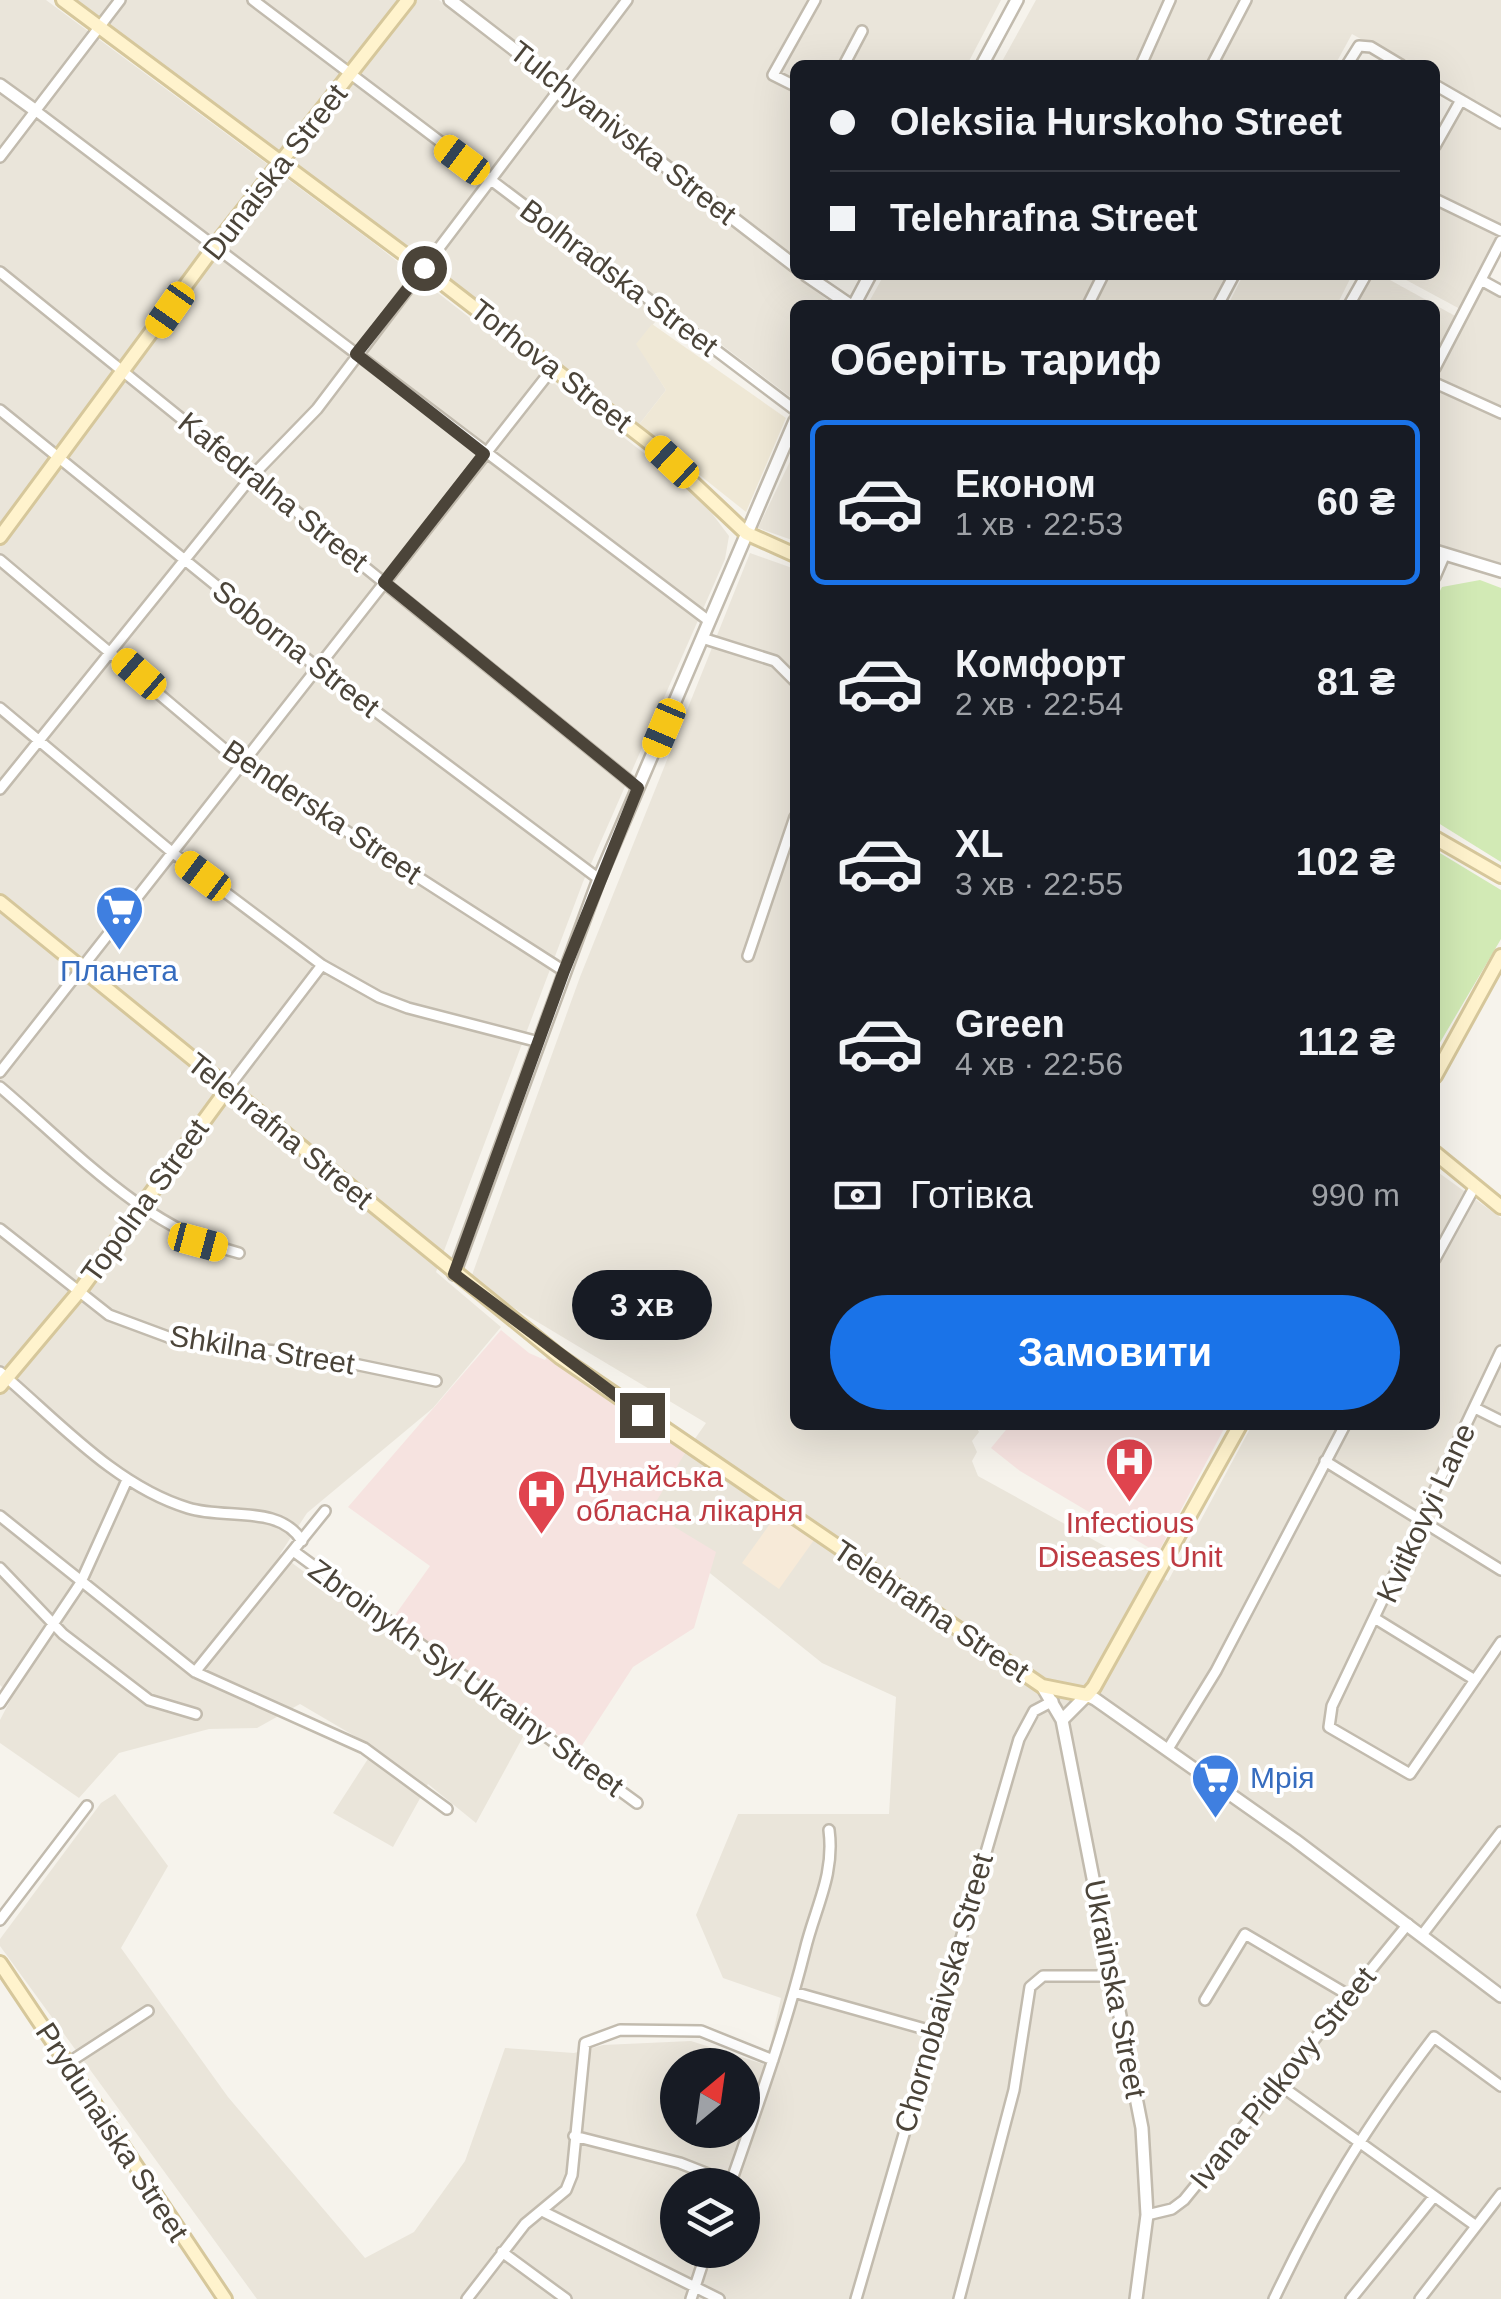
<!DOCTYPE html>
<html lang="uk">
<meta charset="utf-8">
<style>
:root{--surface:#171b24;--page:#20242c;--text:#f1f3f6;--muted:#9ea1a6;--line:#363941;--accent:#1a73e8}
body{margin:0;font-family:Arial,sans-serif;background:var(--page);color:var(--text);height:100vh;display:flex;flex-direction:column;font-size:38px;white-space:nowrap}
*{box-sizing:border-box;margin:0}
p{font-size:32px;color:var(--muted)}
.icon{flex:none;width:55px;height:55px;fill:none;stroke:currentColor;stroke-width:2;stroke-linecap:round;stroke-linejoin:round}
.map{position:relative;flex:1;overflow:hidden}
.sheet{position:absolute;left:790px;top:300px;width:650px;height:1130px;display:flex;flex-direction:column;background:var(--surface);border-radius:15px;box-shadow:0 10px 40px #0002}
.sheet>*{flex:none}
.hud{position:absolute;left:790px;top:60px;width:650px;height:220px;border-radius:15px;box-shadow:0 10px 40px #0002;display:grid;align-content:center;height:220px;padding:0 40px;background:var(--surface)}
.needle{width:65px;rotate:29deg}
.tools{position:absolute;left:660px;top:2048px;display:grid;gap:20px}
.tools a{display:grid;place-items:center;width:100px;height:100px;border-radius:50%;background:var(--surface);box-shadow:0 10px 40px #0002;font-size:50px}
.end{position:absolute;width:45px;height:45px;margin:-22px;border:12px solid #4b4439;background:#fff;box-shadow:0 0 0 5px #fff}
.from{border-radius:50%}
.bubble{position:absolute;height:70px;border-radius:35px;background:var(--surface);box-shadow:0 10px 40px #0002;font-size:32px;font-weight:800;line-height:70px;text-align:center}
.car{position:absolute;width:30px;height:60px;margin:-30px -15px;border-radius:12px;box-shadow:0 0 8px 2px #0007;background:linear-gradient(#f5c518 24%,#345 0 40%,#f5c518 0 76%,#345 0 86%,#f5c518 0)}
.hud b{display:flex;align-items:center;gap:35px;height:95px;font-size:38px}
.hud b+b{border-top:2px solid var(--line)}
.hud i{width:25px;height:25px;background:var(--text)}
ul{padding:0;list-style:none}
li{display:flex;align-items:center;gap:30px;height:165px;margin:0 20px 15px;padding:0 20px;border:5px solid transparent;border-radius:15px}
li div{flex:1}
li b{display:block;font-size:38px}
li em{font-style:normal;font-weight:800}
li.selected{border-color:var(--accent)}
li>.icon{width:90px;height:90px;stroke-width:1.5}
h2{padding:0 40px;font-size:45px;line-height:120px}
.pay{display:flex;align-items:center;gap:25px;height:110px;padding:0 40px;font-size:38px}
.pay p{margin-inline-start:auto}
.action{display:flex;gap:20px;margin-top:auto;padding:20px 40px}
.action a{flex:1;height:115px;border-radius:60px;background:var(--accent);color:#fff;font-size:40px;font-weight:800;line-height:115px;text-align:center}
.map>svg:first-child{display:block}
.residential{fill:#eae5da;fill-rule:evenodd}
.commercial{fill:#f7ead8}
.education{fill:#efe8d6}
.medical{fill:#f6e3e0}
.green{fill:#d2eab5}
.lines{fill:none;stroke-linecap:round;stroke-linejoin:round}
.minor-casing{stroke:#c2bbae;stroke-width:14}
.tertiary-casing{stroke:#c2bbae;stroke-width:16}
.secondary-casing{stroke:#d6c79b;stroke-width:18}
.minor{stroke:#fff;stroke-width:9}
.tertiary{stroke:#fff;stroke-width:11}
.secondary{stroke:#fff3cd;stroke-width:12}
.route{stroke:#4b4439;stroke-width:12}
.labels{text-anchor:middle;stroke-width:8;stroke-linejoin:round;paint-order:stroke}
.street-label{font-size:30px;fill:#4b4439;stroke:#fff}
.shop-label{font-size:30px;fill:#366cbe;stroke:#fff}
.health-label{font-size:30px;fill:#be3a42;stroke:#fff;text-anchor:start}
</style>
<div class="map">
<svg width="1501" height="2299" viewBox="0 0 1501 2299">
<rect width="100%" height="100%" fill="#f6f3ec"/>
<path class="residential" d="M 0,0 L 46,0 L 371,241 L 698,495 L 729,536 L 725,559 L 583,882 L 436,1272 L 501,1327 L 433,1408 L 307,1513 L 280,1554 L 524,1735 L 476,1823 L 428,1784 L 393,1847 L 333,1813 L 375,1748 L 300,1704 L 257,1728 L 209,1729 L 119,1753 L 79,1798 L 0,1743 L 0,1720 L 12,1697 L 0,1685 Z
M 71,0 L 400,0 L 279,154 Z
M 417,0 L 439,0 L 834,305 L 795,305 L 793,399 L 669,305 L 637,344 L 666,390 L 638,426 L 294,166 L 293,158 Z
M 457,0 L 1001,0 L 967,65 L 795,65 L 795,257 Z
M 1036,0 L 1501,0 L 1501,118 L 1435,81 L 1435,65 L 1407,65 L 1352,34 L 1335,65 L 1000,65 Z
M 1461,107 L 1501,127 L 1501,228 L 1435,195 L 1435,152 Z
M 1435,202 L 1499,234 L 1460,309 L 1397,275 L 1435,275 Z
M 884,275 L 1226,275 L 1211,305 L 879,305 L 870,300 Z
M 1243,275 L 1352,275 L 1337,305 L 1228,305 Z
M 1369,275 L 1381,275 L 1457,317 L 1435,360 L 1435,305 L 1352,305 Z
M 1486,288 L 1501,296 L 1501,410 L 1435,378 L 1480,291 Z
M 1435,386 L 1501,417 L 1501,563 L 1435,547 Z
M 795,451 L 795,541 L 758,528 Z
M 750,553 L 795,569 L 795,1425 L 975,1425 L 979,1432 L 972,1441 L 977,1452 L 972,1461 L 978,1476 L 1168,1581 L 1252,1425 L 1435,1425 L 1435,1170 L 1501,1218 L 1501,2299 L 257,2299 L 0,1946 L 0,1939 L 101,1803 L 115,1794 L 168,1866 L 121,1948 L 228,2097 L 365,2258 L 414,2232 L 465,2161 L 505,2048 L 574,2053 L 603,2045 L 691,2041 L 766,2065 L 781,1998 L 723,1978 L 696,1915 L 738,1814 L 889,1814 L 896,1697 L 822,1663 L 640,1517 L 706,1423 L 496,1297 L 472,1275 L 580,977 ZM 678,2065 L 742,2065 L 742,2130 L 678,2130 ZM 678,2185 L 742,2185 L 742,2250 L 678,2250 Z"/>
<path class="commercial" d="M 782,1507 L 819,1533 L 779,1589 L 742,1563 Z"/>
<path class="education" d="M 652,324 L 786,418 L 746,512 L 638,426 L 666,390 L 636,344 Z"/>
<path class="medical" d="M 501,1330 L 529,1353 L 545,1360 L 548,1356 L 685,1453 L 650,1512 L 716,1552 L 694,1628 L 633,1667 L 579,1750 L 393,1618 L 430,1566 L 348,1507 Z
M 1010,1425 L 1226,1425 L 1158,1553 L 1020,1471 L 991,1448 Z"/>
<path class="green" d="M 1480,580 L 1501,588 L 1501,862 L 1435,821 L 1435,600 L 1442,587 Z
M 1435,850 L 1501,890 L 1501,939 L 1435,1051 Z"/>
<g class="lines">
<defs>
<path id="minor" d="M 253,0 L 795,410
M 844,65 L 862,31
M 1141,65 L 1170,0
M 1212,65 L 1246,0
M 1347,65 L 1359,46 L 1371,47 L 1401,65
M 1435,85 L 1501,123
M 795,86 L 773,75 L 815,0
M 36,111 L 709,621
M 1435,146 L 1461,100
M 0,157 L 120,0
M 1435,199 L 1501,231
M 0,272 L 638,788
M 1481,280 L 1501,291
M 1088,305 L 1103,275
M 1218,305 L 1234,275
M 1349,305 L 1366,275
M 1435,368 L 1501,241
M 1435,383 L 1501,413
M 0,410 L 318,668 L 599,879
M 0,560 L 242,764 L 564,971
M 1435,577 L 1445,554
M 702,638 L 775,661 L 795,681
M 0,708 L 173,853 L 322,965 L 379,997 L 408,1008 L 539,1042
M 0,789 L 253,475 L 317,409 L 627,0
M 748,956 L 795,817
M 0,1072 L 553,368
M 0,1087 C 73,1149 144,1228 239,1253
M 228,1088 L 322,965
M 0,1229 L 109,1315 L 179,1341 L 306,1354 L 436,1381
M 1435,1259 L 1475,1186
M 1501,1351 L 1332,1706 L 1329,1727 L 1410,1774 L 1501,1642
M 0,1372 C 57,1420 115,1486 188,1508 C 226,1520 279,1504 302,1541
M 1475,1408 L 1501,1421
M 1325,1461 L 1501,1570
M 0,1516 L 195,1672 L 364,1748 L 447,1809
M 296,1553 L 637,1803
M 0,1568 L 63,1634 L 149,1700 L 196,1714
M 1376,1619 L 1475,1680
M 195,1672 L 325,1511
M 0,1703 L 80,1584 L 127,1480
M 1168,1749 L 1216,1671 L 1345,1425
M 0,1920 L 87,1806
M 1422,1935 L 1501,1832
M 797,1993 L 932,2031
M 1205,2000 L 1245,1934 L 1350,1996
M 68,2063 L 148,2011
M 1277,2083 L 1476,2226
M 574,2136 L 680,2163 L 731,2183
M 730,2185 C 757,2107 785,2030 805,1950 C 815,1908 835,1875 829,1830
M 542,2211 L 719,2299
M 1147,2215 L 1172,2209 L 1184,2200 L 1408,1924
M 502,2252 L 566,2299
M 467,2299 L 525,2224 L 566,2190 L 572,2175 L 585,2043 L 620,2030 L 701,2031 L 773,2060
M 691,2299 L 707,2250
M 856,2299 L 1019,1739 L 1034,1711 L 1053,1701
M 959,2299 L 1014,2090 L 1030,1987 L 1043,1976 L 1113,1976
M 1274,2299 C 1322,2198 1366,2126 1434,2037 L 1501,2086
M 1351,2299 L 1432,2199
M 1420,2299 L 1501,2194"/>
<path id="tertiary" d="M 450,0 L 795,266
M 982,65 L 1017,0
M 0,85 L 36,111
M 806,275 L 850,305
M 854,305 L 870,275
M 1435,551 L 1501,571
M 454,1274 L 599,879 L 795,421
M 1042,1686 L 1062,1720 L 1142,2128 L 1147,2215 L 1136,2299
M 1062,1720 L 1087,1695 L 1095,1699 L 1295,1840 L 1501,1996"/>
<path id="secondary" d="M 63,0 L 423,268 L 656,448 L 746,533 L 795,555
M 0,537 L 214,247 L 408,0
M 1435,838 L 1501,876
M 0,902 L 560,1357 L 1042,1686 L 1087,1695 L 1094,1687 L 1240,1425
M 1435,1076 L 1501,956
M 1435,1153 L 1501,1207
M 0,1386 L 78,1293 L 228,1088
M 0,1963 L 225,2299"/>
</defs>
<use href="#minor" class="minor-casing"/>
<use href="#tertiary" class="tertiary-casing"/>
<use href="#secondary" class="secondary-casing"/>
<use href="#minor" class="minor"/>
<use href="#tertiary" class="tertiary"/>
<use href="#secondary" class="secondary"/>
</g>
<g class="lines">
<path class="route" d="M 424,268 L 356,354 L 484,454 L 384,582 L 638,788 L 564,971 L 454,1274 L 642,1415"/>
</g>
<defs>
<symbol id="supermarket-pin" viewBox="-11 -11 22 30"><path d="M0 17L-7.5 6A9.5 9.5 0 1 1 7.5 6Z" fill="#3f7fe0" stroke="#fff"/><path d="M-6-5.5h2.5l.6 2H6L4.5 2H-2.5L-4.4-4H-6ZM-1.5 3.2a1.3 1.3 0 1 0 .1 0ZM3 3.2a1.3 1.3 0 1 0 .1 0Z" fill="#fff"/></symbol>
<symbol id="hospital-pin" viewBox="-11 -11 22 30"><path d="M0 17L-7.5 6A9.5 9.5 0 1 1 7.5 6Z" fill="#e0444e" stroke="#fff"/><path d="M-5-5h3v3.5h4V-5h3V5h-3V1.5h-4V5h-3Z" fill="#fff"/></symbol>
</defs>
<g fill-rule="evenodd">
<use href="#supermarket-pin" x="92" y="882" width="55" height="75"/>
<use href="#hospital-pin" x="1102" y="1434" width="55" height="75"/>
<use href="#hospital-pin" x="514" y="1466" width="55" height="75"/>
<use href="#supermarket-pin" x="1188" y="1750" width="55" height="75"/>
</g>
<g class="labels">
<g class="street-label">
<text transform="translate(623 133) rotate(38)" y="10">Tulchyanivska Street</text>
<text transform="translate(275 172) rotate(-52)" y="10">Dunaiska Street</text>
<text transform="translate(619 278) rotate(37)" y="10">Bolhradska Street</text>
<text transform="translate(551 366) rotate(38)" y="10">Torhova Street</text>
<text transform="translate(273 492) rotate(39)" y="10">Kafedralna Street</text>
<text transform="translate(296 649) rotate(38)" y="10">Soborna Street</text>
<text transform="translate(322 812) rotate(34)" y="10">Benderska Street</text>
<text transform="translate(280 1131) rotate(39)" y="10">Telehrafna Street</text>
<text transform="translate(145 1201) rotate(-54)" y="10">Topolna Street</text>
<text transform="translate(262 1350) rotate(9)" y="10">Shkilna Street</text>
<text transform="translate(1426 1513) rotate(-65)" y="10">Kvitkovyi Lane</text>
<text transform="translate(931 1611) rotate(34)" y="10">Telehrafna Street</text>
<text transform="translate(466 1678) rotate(36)" y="10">Zbroinykh Syl Ukrainy Street</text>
<text transform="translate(1115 1989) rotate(79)" y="10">Ukrainska Street</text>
<text transform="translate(944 1993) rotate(-74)" y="10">Chornobaivska Street</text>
<text transform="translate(1283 2078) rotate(-51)" y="10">Ivana Pidkovy Street</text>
<text transform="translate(112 2132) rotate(57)" y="10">Prydunaiska Street</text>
</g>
<g class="shop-label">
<text x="119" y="981">Планета</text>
<text x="1250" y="1788" text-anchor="start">Мрія</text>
</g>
<g class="health-label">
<text x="576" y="1487">Дунайська<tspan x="576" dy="34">обласна лікарня</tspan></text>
<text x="1130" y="1533" text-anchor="middle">Infectious<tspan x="1130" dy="34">Diseases Unit</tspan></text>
</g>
</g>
</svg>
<div class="tools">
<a><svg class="needle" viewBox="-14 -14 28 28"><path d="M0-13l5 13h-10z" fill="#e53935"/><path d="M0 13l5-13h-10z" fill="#9ea1a6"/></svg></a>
<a><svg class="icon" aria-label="layers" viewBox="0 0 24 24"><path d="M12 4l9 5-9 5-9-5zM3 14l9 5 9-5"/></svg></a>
</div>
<i class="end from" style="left:424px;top:268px"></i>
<i class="end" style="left:642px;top:1415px"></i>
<div class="bubble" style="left:572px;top:1270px;width:140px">3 хв</div>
<i class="car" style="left:462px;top:160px;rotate:307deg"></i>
<i class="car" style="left:170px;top:310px;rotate:215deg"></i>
<i class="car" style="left:672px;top:462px;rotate:313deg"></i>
<i class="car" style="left:139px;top:674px;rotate:311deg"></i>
<i class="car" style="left:664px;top:728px;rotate:203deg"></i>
<i class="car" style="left:203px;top:876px;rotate:307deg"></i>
<i class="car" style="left:198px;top:1242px;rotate:105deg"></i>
<div class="hud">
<b><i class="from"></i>Oleksiia Hurskoho Street</b>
<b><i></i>Telehrafna Street</b>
</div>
<section class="sheet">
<h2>Оберіть тариф</h2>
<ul>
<li class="selected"><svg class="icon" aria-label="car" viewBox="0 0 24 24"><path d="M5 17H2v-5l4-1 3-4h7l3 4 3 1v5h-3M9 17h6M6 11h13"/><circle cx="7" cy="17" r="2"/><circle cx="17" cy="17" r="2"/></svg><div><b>Економ</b><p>1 хв · 22:53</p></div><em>60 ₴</em></li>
<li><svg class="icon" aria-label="car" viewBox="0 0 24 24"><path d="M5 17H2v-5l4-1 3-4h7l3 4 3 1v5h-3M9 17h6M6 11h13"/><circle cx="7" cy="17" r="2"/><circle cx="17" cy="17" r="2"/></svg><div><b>Комфорт</b><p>2 хв · 22:54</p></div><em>81 ₴</em></li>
<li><svg class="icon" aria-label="car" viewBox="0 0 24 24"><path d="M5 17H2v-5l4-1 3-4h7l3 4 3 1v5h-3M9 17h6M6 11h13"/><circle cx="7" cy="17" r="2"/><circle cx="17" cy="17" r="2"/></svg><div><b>XL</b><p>3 хв · 22:55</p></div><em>102 ₴</em></li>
<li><svg class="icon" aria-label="car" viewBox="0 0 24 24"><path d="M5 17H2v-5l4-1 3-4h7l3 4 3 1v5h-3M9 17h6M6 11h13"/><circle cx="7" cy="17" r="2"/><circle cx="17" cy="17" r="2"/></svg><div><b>Green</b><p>4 хв · 22:56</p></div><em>112 ₴</em></li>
</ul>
<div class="pay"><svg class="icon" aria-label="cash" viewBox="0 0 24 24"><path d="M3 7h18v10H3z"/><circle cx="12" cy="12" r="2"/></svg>Готівка<p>990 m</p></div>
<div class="action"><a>Замовити</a></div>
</section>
</div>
